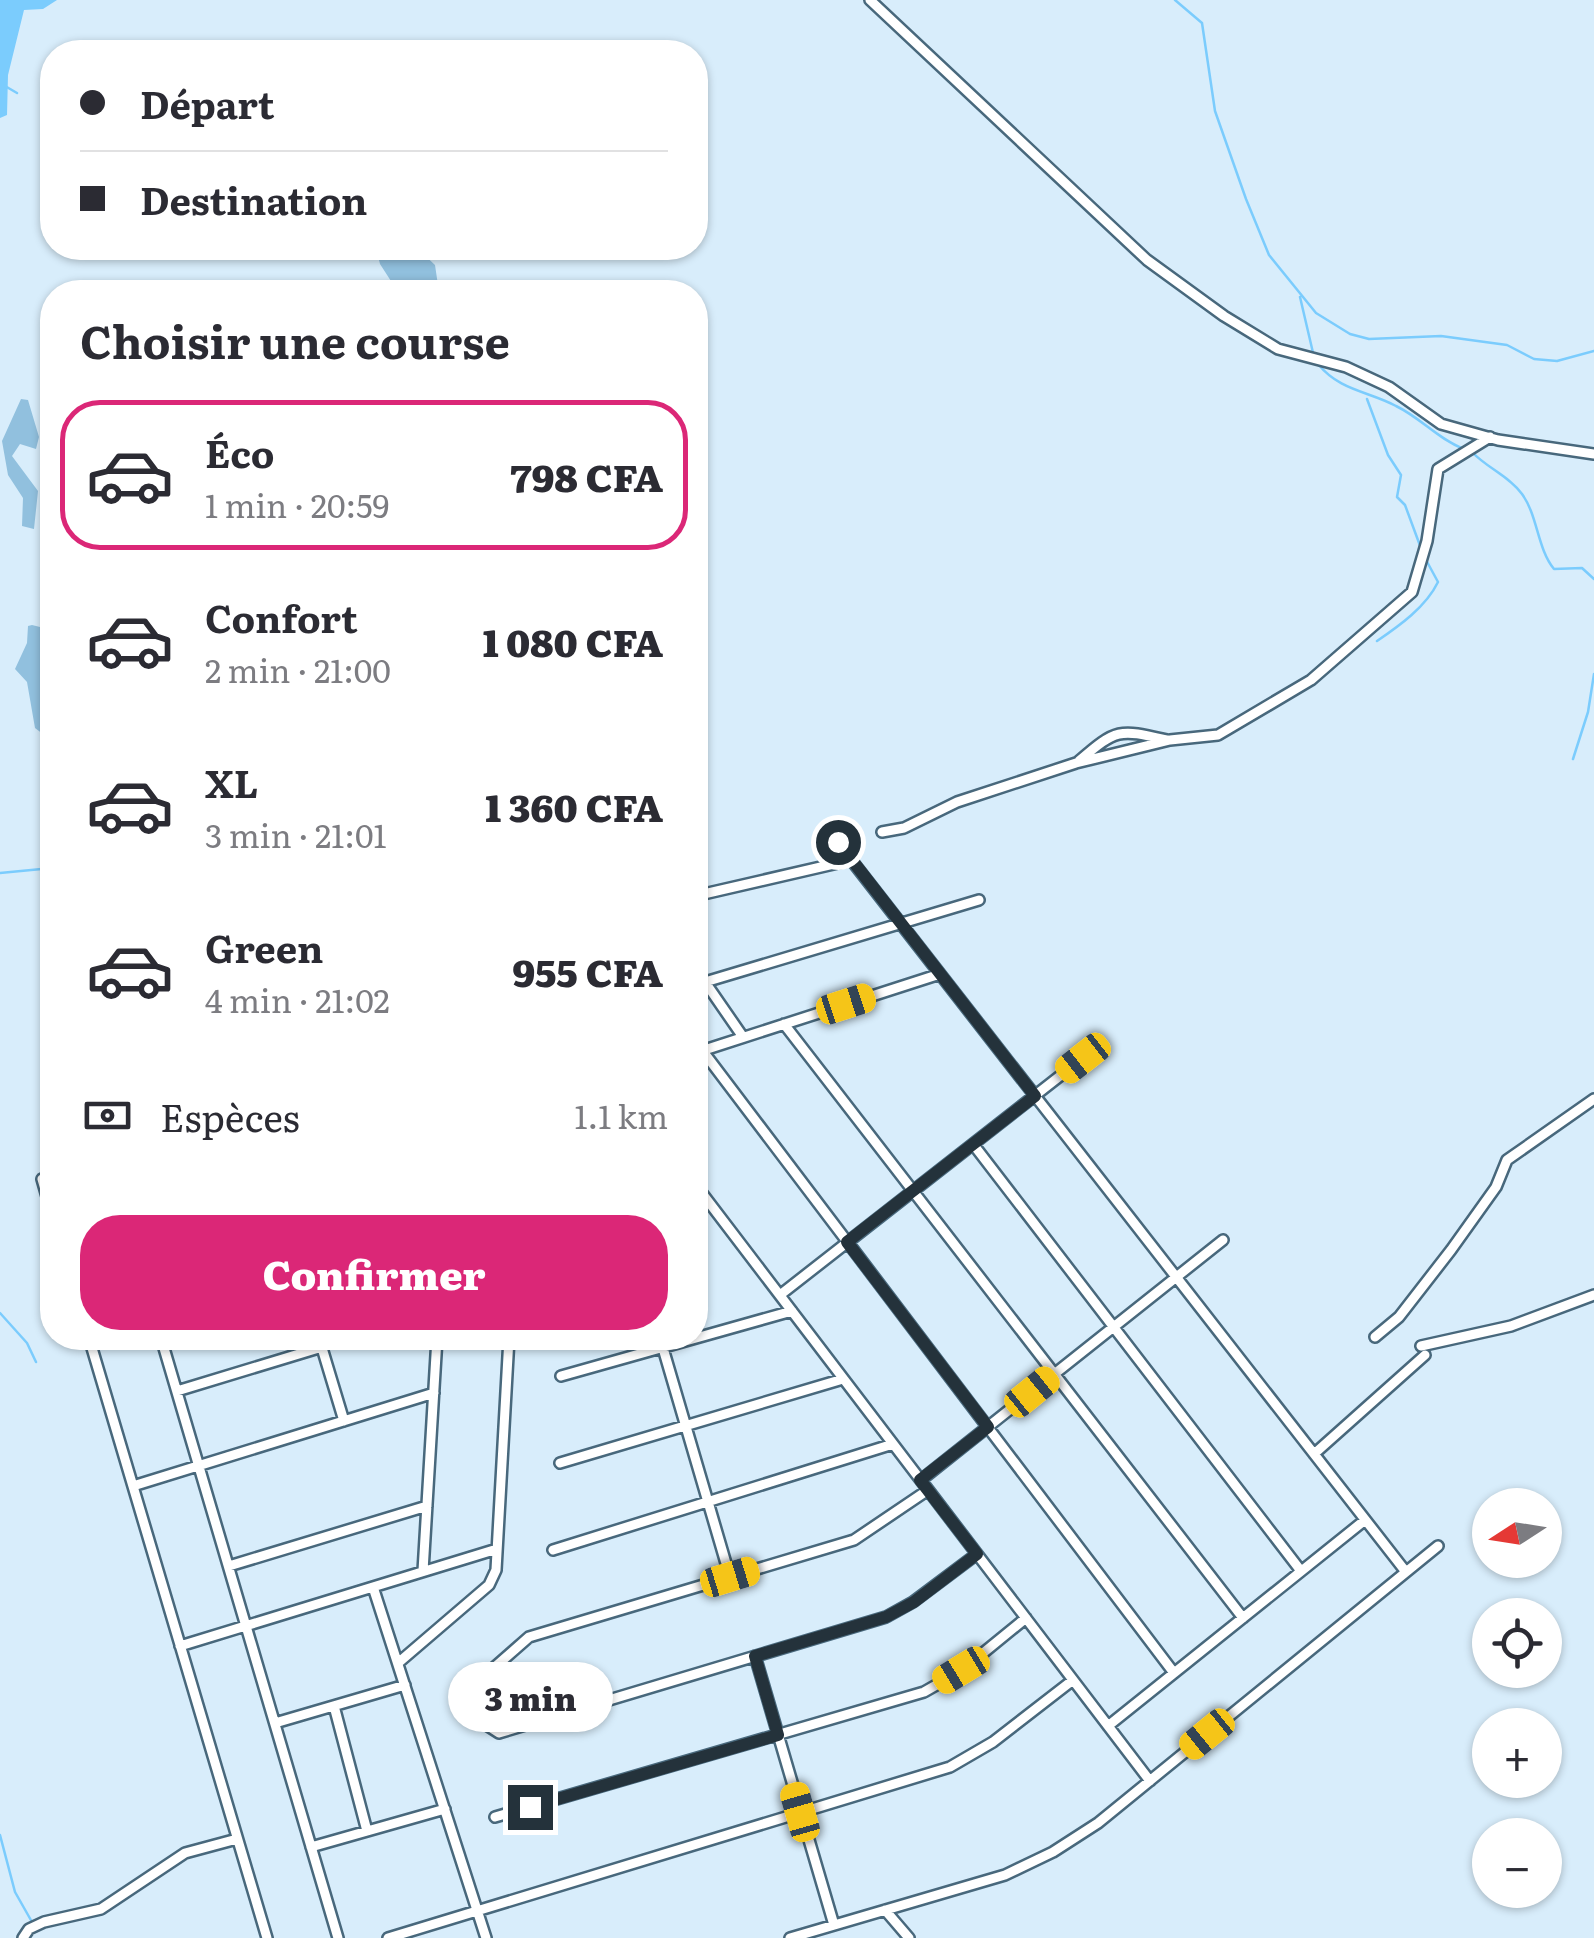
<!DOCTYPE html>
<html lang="fr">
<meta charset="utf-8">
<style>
:root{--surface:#fff;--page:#f7f7f7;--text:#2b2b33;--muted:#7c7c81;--line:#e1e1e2;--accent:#db2777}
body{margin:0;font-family:Literata,serif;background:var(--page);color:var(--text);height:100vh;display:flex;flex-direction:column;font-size:38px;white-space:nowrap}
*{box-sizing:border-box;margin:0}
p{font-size:32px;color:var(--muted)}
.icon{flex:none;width:55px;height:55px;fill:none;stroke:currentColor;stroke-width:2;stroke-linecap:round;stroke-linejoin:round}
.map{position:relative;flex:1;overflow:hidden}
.drawer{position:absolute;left:40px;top:280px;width:668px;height:1070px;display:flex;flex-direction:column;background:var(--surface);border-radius:40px;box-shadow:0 2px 8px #0004}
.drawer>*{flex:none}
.top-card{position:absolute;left:40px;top:40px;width:668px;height:220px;border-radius:40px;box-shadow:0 2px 8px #0004;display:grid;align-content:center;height:220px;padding:0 40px;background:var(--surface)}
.needle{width:65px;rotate:258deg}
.fabs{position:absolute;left:1472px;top:1488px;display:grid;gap:20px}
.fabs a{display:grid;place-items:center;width:90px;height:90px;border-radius:50%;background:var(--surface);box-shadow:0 2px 8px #0004;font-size:50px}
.end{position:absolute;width:45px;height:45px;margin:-22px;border:12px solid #24323b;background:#fff;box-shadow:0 0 0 5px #fff}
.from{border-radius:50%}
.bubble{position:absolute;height:70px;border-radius:35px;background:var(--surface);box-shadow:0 2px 8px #0004;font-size:32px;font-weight:800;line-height:70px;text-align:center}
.car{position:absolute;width:30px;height:60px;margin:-30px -15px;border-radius:12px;box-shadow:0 0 8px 2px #0007;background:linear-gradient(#f5c518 24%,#345 0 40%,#f5c518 0 76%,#345 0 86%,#f5c518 0)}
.top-card b{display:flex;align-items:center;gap:35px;height:95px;font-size:38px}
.top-card b+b{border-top:2px solid var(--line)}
.top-card i{width:25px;height:25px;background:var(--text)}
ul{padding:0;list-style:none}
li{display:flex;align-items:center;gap:30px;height:150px;margin:0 20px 15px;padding:0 20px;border:5px solid transparent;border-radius:40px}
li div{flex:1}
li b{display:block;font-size:38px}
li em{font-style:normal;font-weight:800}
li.current{border-color:var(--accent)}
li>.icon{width:90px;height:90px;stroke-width:1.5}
h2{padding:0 40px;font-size:45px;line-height:120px}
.pay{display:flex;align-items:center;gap:25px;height:110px;padding:0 40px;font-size:38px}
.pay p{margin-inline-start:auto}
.cta{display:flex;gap:20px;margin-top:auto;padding:20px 40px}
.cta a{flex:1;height:115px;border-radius:40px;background:var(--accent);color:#fff;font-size:40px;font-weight:800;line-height:115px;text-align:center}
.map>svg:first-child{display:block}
.green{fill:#91c0de}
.water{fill:#7bccfd}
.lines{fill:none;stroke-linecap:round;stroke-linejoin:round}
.stream{stroke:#7bccfd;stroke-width:2.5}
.street-casing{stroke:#48687c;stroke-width:14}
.street{stroke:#fff;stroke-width:9}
.route{stroke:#24323b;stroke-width:12}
</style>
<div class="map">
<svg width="1594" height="1938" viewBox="0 0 1594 1938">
<rect width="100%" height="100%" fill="#d8edfb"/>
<path class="green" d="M 376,248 L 417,248 L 435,265 L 439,292 L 398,292 L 380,264 Z
M 21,399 L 28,400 L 39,437 L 36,449 L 20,444 L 12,456 L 38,491 L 34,529 L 22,526 L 23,498 L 8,475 L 2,441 Z
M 32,625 L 40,627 L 52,672 L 52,741 L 35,728 L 27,682 L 15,669 L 27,643 L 28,626 Z"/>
<path class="water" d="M 0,0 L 57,0 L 43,9 L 24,10 L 8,75 L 7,115 L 0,118 Z"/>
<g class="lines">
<path class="stream" d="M 1175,0 L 1202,23 L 1215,111 L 1246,199 L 1269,255 L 1316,313 L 1350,334 L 1369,339 L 1441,336 L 1507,345 L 1534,359 L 1557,361 L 1594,351
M 5,86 L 17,93
M 1300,297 L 1314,357
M 1318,364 C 1340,391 1368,391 1396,406 C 1421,418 1438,439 1464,449
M 1367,399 L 1388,455 L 1401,475 L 1397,497 L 1405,505 L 1422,551
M 1472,452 C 1487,468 1509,476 1522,494 C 1538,516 1537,548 1554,569 L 1582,568 L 1594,579
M 1377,641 C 1399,626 1426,607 1438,582 L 1425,558
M 1573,759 L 1588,712 L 1594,674
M 0,873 L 52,868
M 0,1313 L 27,1343 L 36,1362
M 0,1835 L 15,1892 L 32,1922"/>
<defs>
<path id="street" d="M 870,0 L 1147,260 L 1224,316 L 1278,349 L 1346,367 L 1389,387 L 1441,424 L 1498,440 L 1594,454
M 1079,761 C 1117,728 1119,729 1167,740
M 882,832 L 904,828 L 957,802 L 1076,763 L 1170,740 L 1218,735 L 1311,680 L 1412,592 L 1427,541 L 1438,469 L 1490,437
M 838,843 L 1406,1572
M 47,862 L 52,860
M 695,896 L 851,860
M 705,982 L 743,1037
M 695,985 L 979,900
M 784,1024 L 1243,1618
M 702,1050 L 1174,1673
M 695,1053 L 940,974
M 973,1144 L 1301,1571
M 52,1176 L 42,1179 L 52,1214
M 695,1184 L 1150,1781
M 780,1295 L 1083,1058
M 1375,1337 L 1399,1317 L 1451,1250 L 1496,1187 L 1507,1160 L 1594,1099
M 89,1338 L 267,1938
M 161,1338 L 338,1938
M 319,1338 L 344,1421
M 660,1338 L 730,1577
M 1421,1346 L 1511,1326 L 1594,1295
M 561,1376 L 792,1311
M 177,1391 L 322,1347
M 1314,1454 L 1425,1355
M 560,1463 L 843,1379
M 921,1480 L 1223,1240
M 133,1486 L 434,1393
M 928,1490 L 854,1540 L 529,1637 L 480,1680 L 472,1695 L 485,1724 L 499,1733 L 886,1617 L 913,1602 L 977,1554
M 553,1550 L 893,1444
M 229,1566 L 427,1506
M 423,1571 L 437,1338
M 373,1587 L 486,1938
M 180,1646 L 497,1549
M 755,1656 L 834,1925
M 398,1663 L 489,1585 L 496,1570 L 509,1338
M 334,1706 L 367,1831
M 275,1723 L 405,1685
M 1108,1726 L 1365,1520
M 495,1817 L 924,1692 L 961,1671 L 1026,1618
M 311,1847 L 445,1809
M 885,1910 L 909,1938
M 23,1938 L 29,1929 L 44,1922 L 101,1909 L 185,1853 L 237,1839
M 388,1938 L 950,1767 L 993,1742 L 1073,1680
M 790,1938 L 1005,1875 L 1053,1852 L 1098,1823 L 1438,1546"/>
</defs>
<use href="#street" class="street-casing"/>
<use href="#street" class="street"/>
</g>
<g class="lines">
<path class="route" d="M 530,1807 L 778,1735 L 755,1656 L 886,1617 L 914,1602 L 977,1554 L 920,1480 L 988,1427 L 847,1242 L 1035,1096 L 838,842"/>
</g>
</svg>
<div class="fabs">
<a><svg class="needle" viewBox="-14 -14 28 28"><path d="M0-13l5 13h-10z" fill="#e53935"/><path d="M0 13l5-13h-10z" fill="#7c7c81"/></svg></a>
<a><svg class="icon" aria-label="locate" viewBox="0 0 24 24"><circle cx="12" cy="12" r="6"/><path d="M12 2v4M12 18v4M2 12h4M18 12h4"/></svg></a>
<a>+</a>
<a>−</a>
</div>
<i class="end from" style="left:838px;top:842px"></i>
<i class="end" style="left:530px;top:1807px"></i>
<div class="bubble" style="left:448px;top:1662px;width:165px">3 min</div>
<i class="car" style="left:846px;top:1004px;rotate:72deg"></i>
<i class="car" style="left:1083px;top:1058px;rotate:232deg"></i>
<i class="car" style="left:1032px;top:1392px;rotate:51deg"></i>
<i class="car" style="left:730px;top:1577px;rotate:73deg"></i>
<i class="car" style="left:961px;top:1670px;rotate:239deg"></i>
<i class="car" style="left:1207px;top:1734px;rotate:231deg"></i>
<i class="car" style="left:800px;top:1812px;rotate:344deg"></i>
<div class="top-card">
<b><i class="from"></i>Départ</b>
<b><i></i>Destination</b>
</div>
<section class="drawer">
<h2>Choisir une course</h2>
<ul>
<li class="current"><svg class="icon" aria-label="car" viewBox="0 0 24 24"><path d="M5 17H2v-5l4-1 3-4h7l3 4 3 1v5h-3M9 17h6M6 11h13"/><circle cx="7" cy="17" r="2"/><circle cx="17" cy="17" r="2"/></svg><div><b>Éco</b><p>1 min · 20:59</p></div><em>798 CFA</em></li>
<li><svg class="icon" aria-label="car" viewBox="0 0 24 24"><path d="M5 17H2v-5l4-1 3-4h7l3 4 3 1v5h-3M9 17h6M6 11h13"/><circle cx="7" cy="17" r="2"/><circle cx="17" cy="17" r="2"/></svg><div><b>Confort</b><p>2 min · 21:00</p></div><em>1 080 CFA</em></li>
<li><svg class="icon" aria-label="car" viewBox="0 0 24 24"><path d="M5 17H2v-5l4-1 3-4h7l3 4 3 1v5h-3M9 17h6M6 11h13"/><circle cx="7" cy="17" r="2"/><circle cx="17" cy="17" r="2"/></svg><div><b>XL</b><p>3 min · 21:01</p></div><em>1 360 CFA</em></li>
<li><svg class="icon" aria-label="car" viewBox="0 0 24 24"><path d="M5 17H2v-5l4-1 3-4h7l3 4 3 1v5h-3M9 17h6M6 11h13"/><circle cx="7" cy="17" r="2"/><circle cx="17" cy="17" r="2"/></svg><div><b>Green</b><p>4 min · 21:02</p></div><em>955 CFA</em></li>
</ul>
<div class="pay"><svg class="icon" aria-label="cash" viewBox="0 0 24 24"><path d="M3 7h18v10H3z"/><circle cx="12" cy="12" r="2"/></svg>Espèces<p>1.1 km</p></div>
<div class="cta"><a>Confirmer</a></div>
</section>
</div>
